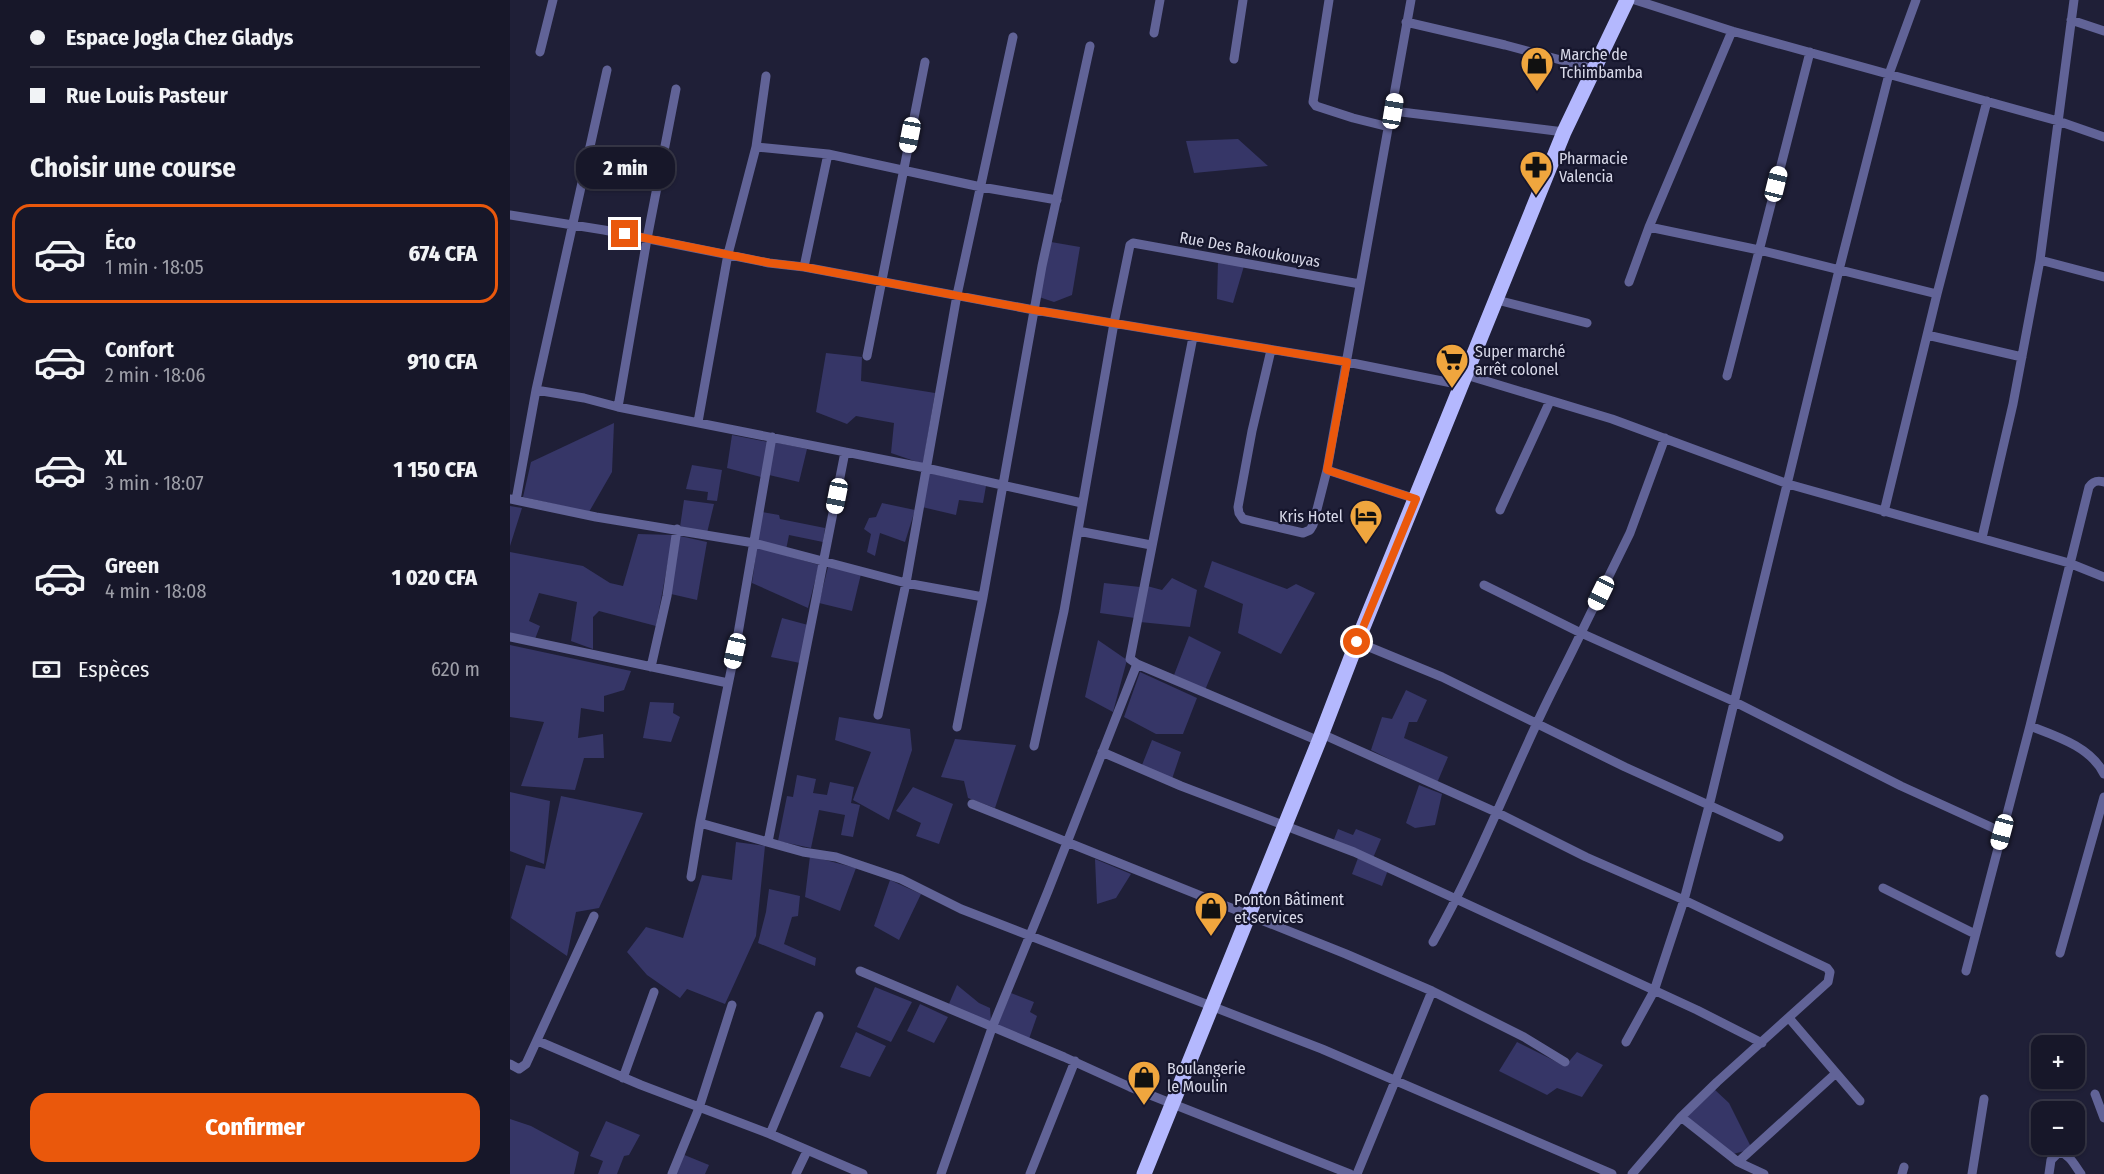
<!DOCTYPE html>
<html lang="fr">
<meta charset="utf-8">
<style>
:root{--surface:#171729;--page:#202031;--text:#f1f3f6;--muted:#9e9fa8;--line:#363646;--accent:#ea580c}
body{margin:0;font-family:"Fira Sans Condensed",sans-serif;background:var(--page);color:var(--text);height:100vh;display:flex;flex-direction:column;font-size:22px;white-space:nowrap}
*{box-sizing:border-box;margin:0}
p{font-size:20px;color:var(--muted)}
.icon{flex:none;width:33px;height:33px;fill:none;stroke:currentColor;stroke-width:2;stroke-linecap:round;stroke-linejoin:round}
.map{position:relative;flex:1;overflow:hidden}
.details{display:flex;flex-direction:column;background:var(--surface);width:510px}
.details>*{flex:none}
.hud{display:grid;align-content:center;height:132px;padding:0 30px;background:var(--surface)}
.controls{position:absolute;left:1521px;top:1035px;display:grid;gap:12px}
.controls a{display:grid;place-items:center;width:54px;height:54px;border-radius:12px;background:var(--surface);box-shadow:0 2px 4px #0004,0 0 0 2px var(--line);font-size:30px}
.end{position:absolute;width:27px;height:27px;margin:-14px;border:8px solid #ea580c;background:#fff;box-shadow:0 0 0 3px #fff}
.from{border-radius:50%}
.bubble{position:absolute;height:42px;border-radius:18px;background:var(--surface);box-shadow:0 2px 4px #0004,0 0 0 2px var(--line);font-size:20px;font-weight:800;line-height:42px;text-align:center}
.car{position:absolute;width:18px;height:36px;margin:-18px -9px;border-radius:8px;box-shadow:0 0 4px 2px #0007;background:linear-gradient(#fff 24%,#345 0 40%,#fff 0 76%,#345 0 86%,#fff 0)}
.hud b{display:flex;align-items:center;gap:21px;height:57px;font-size:22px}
.hud b+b{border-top:2px solid var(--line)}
.hud i{width:15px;height:15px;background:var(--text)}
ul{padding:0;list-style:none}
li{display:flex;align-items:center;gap:18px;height:99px;margin:0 12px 9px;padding:0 18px;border:3px solid transparent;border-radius:18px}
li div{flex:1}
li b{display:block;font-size:22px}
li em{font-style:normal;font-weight:800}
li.selected{border-color:var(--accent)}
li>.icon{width:54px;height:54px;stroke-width:1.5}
h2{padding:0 30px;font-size:27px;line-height:72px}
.pay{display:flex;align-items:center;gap:15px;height:66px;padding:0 30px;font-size:22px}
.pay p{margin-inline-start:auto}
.button{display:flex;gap:12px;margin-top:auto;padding:12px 30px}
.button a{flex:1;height:69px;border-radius:18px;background:var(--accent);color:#fff;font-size:24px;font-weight:800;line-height:69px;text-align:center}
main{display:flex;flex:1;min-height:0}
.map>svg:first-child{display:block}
.green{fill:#363667}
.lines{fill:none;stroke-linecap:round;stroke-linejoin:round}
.minor{stroke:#616397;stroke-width:9}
.trunk{stroke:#b4b8fe;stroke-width:15}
.route{stroke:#ea580c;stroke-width:8}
.labels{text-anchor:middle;stroke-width:4.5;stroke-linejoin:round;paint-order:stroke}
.poi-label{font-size:16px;fill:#d8d9e9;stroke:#16162d;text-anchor:start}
.street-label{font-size:16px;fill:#d8d9e9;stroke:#16162d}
</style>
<main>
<section class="details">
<div class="hud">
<b><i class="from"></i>Espace Jogla Chez Gladys</b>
<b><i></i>Rue Louis Pasteur</b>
</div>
<h2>Choisir une course</h2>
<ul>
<li class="selected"><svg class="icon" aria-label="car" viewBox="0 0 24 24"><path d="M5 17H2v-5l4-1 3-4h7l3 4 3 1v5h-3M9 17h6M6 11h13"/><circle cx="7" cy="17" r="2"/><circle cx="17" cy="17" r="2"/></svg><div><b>Éco</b><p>1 min · 18:05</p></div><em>674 CFA</em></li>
<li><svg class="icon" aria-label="car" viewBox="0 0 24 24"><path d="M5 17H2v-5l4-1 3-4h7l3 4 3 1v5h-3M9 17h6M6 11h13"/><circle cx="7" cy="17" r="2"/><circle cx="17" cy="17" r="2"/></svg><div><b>Confort</b><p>2 min · 18:06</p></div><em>910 CFA</em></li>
<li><svg class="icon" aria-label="car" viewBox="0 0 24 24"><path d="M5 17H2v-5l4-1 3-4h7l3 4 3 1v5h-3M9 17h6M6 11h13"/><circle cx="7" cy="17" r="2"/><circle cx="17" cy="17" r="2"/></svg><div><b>XL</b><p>3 min · 18:07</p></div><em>1 150 CFA</em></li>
<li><svg class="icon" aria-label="car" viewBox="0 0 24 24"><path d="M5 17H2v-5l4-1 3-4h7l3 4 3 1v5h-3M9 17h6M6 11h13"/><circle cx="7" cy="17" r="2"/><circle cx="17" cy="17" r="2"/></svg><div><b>Green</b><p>4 min · 18:08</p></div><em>1 020 CFA</em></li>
</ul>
<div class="pay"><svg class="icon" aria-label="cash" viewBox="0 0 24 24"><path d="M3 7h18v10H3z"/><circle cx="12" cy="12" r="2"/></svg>Espèces<p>620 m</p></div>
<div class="button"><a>Confirmer</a></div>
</section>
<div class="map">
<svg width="1594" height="1174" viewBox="0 0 1594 1174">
<rect width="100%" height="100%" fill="#1f1f37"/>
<path class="green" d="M 728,139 L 758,166 L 684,173 L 676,141 Z
M 541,242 L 570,247 L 562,295 L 544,302 L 529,297 Z
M 708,261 L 734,266 L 723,303 L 707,299 Z
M 316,353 L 352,357 L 351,381 L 425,393 L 413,464 L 381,453 L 384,423 L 346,416 L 337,424 L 306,412 Z
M 104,423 L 102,472 L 79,512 L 13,497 L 21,462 Z
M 222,435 L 258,442 L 251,477 L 217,468 Z
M 264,442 L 297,449 L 289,482 L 259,475 Z
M 182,465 L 212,470 L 207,501 L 197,500 L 198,492 L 176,489 Z
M 419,473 L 476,486 L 473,503 L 449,500 L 446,515 L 412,507 Z
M 174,500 L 204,504 L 197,533 L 170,527 Z
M 372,503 L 405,510 L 395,542 L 370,533 L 365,556 L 357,552 L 361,534 L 354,529 L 359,518 L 366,517 Z
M 0,506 L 12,508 L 0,546 Z
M 252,512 L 269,515 L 270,519 L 315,528 L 313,542 L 279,535 L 276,550 L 245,542 Z
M 128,534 L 163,535 L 146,626 L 89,611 L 83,617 L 83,649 L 61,641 L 67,602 L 29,593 L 19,621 L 30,626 L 25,639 L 0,633 L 0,552 L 73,566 L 100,583 L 113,586 Z
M 170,536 L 197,542 L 187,600 L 161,594 Z
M 247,547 L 309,565 L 298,608 L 242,583 Z
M 702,561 L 777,589 L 786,584 L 805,593 L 771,654 L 728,633 L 733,604 L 694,587 Z
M 318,567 L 351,574 L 342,611 L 309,603 Z
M 662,578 L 687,590 L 680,627 L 630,622 L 637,586 L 652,590 Z
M 594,583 L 630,587 L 625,618 L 590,613 Z
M 272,618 L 298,625 L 290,663 L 261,657 Z
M 679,636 L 711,652 L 695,690 L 664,675 Z
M 588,640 L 617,660 L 603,712 L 575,697 Z
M 0,645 L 121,671 L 114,690 L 94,696 L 94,712 L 71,708 L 68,738 L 93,734 L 94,758 L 74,758 L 65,790 L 11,786 L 34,722 L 0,717 Z
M 630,672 L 687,698 L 673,734 L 646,734 L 614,717 Z
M 896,690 L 917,700 L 907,722 L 899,722 L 894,738 L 938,757 L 927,783 L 861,750 L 872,717 L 882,719 Z
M 140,702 L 164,703 L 163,713 L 170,717 L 161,742 L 133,738 Z
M 329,717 L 400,729 L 402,750 L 379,820 L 343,800 L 361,752 L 325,740 Z
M 445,739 L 506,745 L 485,808 L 458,798 L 454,781 L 431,777 Z
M 642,740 L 671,752 L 662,779 L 632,765 Z
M 287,775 L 306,779 L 303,793 L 317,795 L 320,782 L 344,787 L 341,803 L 350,805 L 343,837 L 331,835 L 335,815 L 309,810 L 301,848 L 268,841 L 277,796 L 283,797 Z
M 909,785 L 932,794 L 925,825 L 905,828 L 896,823 Z
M 403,787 L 443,804 L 429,844 L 406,836 L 411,823 L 386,811 Z
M 0,792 L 40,801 L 34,864 L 0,851 Z
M 51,796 L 133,813 L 89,908 L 66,912 L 57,956 L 1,918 L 16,865 L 35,869 Z
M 828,829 L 843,835 L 846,829 L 871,839 L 863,858 L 823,842 Z
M 226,842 L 255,846 L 246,936 L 215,1004 L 177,989 L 170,998 L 137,975 L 117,952 L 136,927 L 173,938 L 192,875 L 222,880 Z
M 300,856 L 346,868 L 330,911 L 295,897 Z
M 848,858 L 878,870 L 872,886 L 842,874 Z
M 585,859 L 621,874 L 606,898 L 587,904 Z
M 380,880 L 411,894 L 389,940 L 364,926 Z
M 259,889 L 290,896 L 288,916 L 282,917 L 274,944 L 306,958 L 305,966 L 248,943 L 256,912 Z
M 447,985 L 469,1003 L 480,1008 L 481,1022 L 438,1006 Z
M 365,987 L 402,1002 L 381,1042 L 347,1027 Z
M 501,993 L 524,1002 L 520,1012 L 527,1016 L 519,1039 L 487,1026 Z
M 410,1004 L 438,1017 L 424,1043 L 397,1031 Z
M 346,1032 L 376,1046 L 360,1077 L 330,1067 Z
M 1007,1042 L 1055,1066 L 1067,1052 L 1093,1065 L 1072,1097 L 1047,1088 L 1037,1095 L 989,1071 Z
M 1204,1089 L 1219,1103 L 1242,1149 L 1223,1154 L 1177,1117 Z
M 0,1119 L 21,1126 L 69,1152 L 64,1174 L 0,1174 Z
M 96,1121 L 130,1135 L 119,1155 L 114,1156 L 107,1174 L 88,1174 L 93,1161 L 80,1156 Z
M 172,1154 L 199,1165 L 195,1174 L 164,1174 Z"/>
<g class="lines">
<path class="minor" d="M 819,0 L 803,102 L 806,106 L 843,118 L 879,127
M 1125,0 L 1222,31 L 1548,121 L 1594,137
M 1561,20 L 1594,31
M 896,22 L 995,45 L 1084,69
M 644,33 L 650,0
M 30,52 L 43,0
M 724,59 L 733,0
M 883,111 L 1054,132
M 246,147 L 318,154 L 471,187 L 547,200
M 0,215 L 94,230 L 259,263 L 294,267 L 524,310 L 837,362 L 952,385
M 1139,227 L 1249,250 L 1427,294
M 1530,260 L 1594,277
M 294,267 L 318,154
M 1119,282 L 1139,227 L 1222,31
M 987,300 L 1077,323
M 1417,335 L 1512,357
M 683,337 L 620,659 L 627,664 L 809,741
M 761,350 L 742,431 L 728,507 L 729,513 L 733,519 L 793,533 L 800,530 L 803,525 L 817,470 L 901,0
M 357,356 L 415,62
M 956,375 L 1102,419 L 1278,484 L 1559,563 L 1594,577
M 1217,376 L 1300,52
M 26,390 L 74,398 L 108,407 L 416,468 L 572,503
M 108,407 L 137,239 L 166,89
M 188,422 L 218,254 L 246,147 L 256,76
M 262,437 L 225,651 L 190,823 L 293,852 L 326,857 L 391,879 L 451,909 L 812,1049 L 1102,1174
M 1155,438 L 1120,533 L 1071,633 L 1223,701 L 1391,786 L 1492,832
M 817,470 L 906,499
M 0,499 L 86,517 L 244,543 L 396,583 L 473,597
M 6,500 L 26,390 L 97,70
M 990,510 L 1040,401
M 1374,512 L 1427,294 L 1477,101
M 568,531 L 641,545
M 1472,538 L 1503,404 L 1530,260 L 1564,0
M 0,637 L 218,683
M 847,642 L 932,677 L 1115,767 L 1269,837
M 141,667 L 157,596 L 167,529
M 368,715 L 396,583 L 447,295 L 503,37
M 1520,726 C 1546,736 1581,747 1594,774
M 447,727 L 473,597 L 532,266 L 580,46
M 812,734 L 988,813 L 1076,857 L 1174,900 L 1317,968 L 1320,972 L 1318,982 L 1207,1082 L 1171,1117 L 1122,1174
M 524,746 L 554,611 L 604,323 L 620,245 L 623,243 L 850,284
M 592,752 L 671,786 L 844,852 L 1187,1010 L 1252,1043
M 462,804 L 836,954 L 922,991 L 1014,1037 L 1055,1062
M 258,842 L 335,452
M 181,877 L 190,823
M 1373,888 L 1465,934
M 923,942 C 963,871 993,796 1027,723 C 1041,692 1057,663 1071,633 L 974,585
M 1550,953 L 1594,797
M 350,971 L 554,1057 L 620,1087 L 840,1174
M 1456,971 L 1520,726 L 1579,487 C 1583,481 1587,480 1594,482
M 1279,1018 L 1350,1101
M 28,1041 L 131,1085 L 260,1134 L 353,1174
M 1116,1042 L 1144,991 L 1174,900 L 1199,806 L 1329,270 L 1379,74 L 1406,0
M 0,1064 L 9,1069 L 16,1064 L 84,916
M 113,1078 L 144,992
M 1585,1094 L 1594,1118
M 1171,1117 L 1228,1162 L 1254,1174
M 260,1134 L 309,1016
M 1228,1162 L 1325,1074
M 162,1174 L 189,1108 L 222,1005
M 286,1174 L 297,1151
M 431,1174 L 482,1028 L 538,891 L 627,664
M 520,1174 L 565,1061
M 847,1174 L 922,991
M 1392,1174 L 1394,1167
M 1462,1174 L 1474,1099
M 1539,1174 L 1541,1160 L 1549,1152 C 1560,1154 1565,1166 1571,1174"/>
<path class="trunk" d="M 634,1174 L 809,741 L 847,642 L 1054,132 L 1117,0"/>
</g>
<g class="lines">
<path class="route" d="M 115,234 L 260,263 L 294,267 L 524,310 L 837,362 L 817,470 L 906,499 L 847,642"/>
</g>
<defs>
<symbol id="shop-pin" viewBox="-11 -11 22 30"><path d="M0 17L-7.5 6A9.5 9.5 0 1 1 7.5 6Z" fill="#f0a63e" stroke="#16162d"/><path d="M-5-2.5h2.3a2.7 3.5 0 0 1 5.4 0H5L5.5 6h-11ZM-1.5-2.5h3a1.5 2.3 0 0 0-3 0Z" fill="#111"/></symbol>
<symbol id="pharmacy-pin" viewBox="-11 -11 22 30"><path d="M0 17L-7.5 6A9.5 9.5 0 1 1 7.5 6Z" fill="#f0a63e" stroke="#16162d"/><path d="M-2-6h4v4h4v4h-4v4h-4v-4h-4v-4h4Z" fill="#111"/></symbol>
<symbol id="supermarket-pin" viewBox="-11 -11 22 30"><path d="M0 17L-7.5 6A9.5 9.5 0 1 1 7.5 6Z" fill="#f0a63e" stroke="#16162d"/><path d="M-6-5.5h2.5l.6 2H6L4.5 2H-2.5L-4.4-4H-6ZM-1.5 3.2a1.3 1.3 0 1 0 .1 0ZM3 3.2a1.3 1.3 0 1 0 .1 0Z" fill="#111"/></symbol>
<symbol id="hotel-pin" viewBox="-11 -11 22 30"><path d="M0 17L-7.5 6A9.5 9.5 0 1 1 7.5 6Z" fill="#f0a63e" stroke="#16162d"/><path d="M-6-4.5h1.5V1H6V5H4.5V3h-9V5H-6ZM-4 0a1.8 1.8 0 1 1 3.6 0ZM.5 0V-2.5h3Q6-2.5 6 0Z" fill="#111"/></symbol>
</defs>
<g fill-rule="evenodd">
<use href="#shop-pin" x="1008" y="44" width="38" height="52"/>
<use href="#pharmacy-pin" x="1007" y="148" width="38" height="52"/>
<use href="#supermarket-pin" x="923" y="341" width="38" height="52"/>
<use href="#hotel-pin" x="837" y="497" width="38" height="52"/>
<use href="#shop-pin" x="682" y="889" width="38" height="52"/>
<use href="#shop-pin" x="615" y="1058" width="38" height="52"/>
</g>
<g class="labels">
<g class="poi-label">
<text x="1050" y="60">Marche de<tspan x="1050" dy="18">Tchimbamba</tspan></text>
<text x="1049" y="164">Pharmacie<tspan x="1049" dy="18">Valencia</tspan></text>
<text x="965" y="357">Super marché<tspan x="965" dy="18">arrêt colonel</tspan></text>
<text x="833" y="522" text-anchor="end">Kris Hotel</text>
<text x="724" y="905">Ponton Bâtiment<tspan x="724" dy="18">et services</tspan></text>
<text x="657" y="1074">Boulangerie<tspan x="657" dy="18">le Moulin</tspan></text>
</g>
<g class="street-label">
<text transform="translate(740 249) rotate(10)" y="6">Rue Des Bakoukouyas</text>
</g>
</g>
</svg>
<div class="controls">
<a>+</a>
<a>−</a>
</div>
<i class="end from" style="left:847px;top:642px"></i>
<i class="end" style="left:115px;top:234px"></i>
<div class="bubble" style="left:66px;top:147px;width:99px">2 min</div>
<i class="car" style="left:883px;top:111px;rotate:9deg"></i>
<i class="car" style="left:400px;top:135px;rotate:191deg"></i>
<i class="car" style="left:1266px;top:184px;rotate:14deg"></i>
<i class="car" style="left:327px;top:496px;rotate:191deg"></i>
<i class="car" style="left:1091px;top:593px;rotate:206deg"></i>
<i class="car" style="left:225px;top:651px;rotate:193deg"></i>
<i class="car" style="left:1492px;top:832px;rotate:195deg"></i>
</div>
</main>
